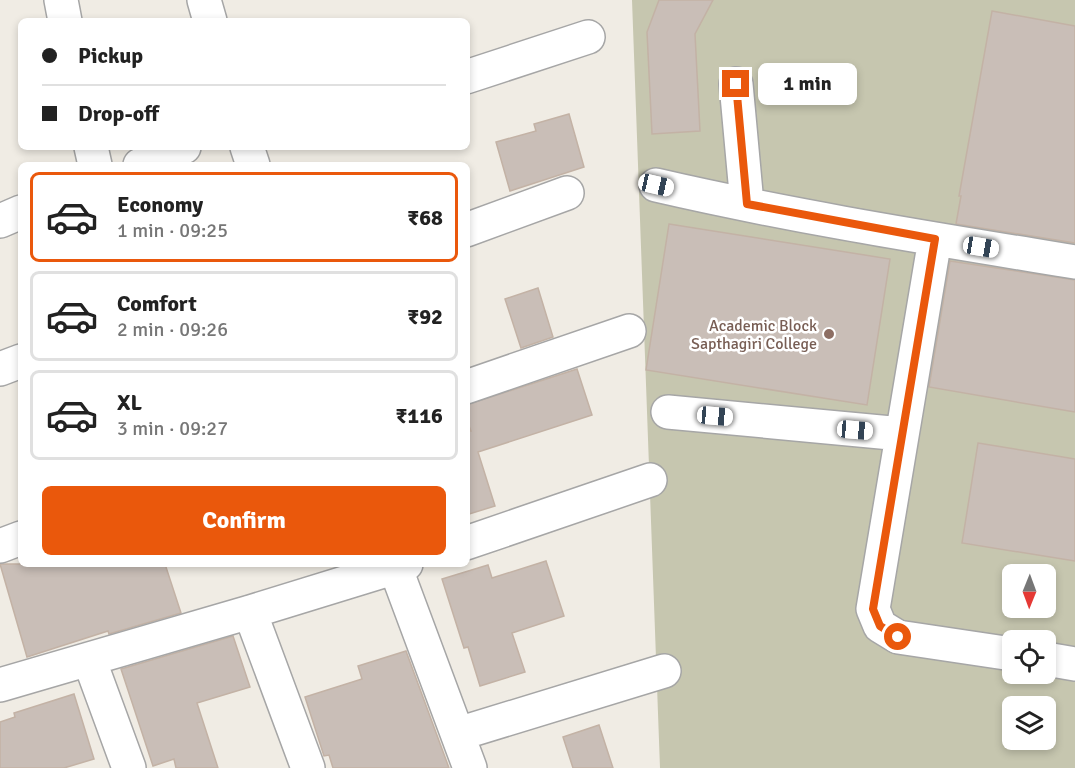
<!DOCTYPE html>
<meta charset="utf-8">
<style>
:root{--surface:#fff;--page:#f2f2f2;--text:#222;--muted:#767676;--line:#e0e0e0;--accent:#ea580c}
body{margin:0;font-family:Signika,sans-serif;background:var(--page);color:var(--text);height:100vh;display:flex;flex-direction:column;font-size:22px;white-space:nowrap}
*{box-sizing:border-box;margin:0}
p{font-size:20px;color:var(--muted)}
.icon{flex:none;width:33px;height:33px;fill:none;stroke:currentColor;stroke-width:2;stroke-linecap:round;stroke-linejoin:round}
.map{position:relative;flex:1;overflow:hidden}
.side{position:absolute;left:18px;top:162px;width:452px;height:405px;display:flex;flex-direction:column;background:var(--surface);border-radius:9px;box-shadow:0 3px 9px #0003}
.side>*{flex:none}
.banner{position:absolute;left:18px;top:18px;width:452px;height:132px;border-radius:9px;box-shadow:0 3px 9px #0003;display:grid;align-content:center;height:132px;padding:0 24px;background:var(--surface)}
.needle{width:39px;rotate:181deg}
.controls{position:absolute;left:1002px;top:564px;display:grid;gap:12px}
.controls a{display:grid;place-items:center;width:54px;height:54px;border-radius:9px;background:var(--surface);box-shadow:0 3px 9px #0003;font-size:30px}
.end{position:absolute;width:27px;height:27px;margin:-14px;border:8px solid #ea580c;background:#fff;box-shadow:0 0 0 3px #fff}
.from{border-radius:50%}
.bubble{position:absolute;height:42px;border-radius:9px;background:var(--surface);box-shadow:0 3px 9px #0003;font-size:20px;font-weight:800;line-height:42px;text-align:center}
.car{position:absolute;width:18px;height:36px;margin:-18px -9px;border-radius:8px;box-shadow:0 0 4px 2px #0007;background:linear-gradient(#fff 24%,#345 0 40%,#fff 0 76%,#345 0 86%,#fff 0)}
.banner b{display:flex;align-items:center;gap:21px;height:57px;font-size:22px}
.banner b+b{border-top:2px solid var(--line)}
.banner i{width:15px;height:15px;background:var(--text)}
ul{padding:10px 0 0;list-style:none}
li{display:flex;align-items:center;gap:18px;height:90px;margin:0 12px 9px;padding:0 12px;border:3px solid var(--line);border-radius:9px}
li div{flex:1}
li b{display:block;font-size:22px}
li em{font-style:normal;font-weight:800}
li.selected{border-color:var(--accent)}
li>.icon{width:54px;height:54px;stroke-width:1.5}
.primary-button{display:flex;gap:12px;margin-top:auto;padding:12px 24px}
.primary-button a{flex:1;height:69px;border-radius:9px;background:var(--accent);color:#fff;font-size:24px;font-weight:800;line-height:69px;text-align:center}
.map>svg:first-child{display:block}
.construction{fill:#c6c6af;fill-rule:evenodd}
.building{fill:#c9beb7;stroke:#c3b2a5;stroke-width:1.5}
.lines{fill:none;stroke-linecap:round;stroke-linejoin:round}
.minor-casing{stroke:#a6a6a6;stroke-width:36}
.minor{stroke:#fff;stroke-width:33}
.route{stroke:#ea580c;stroke-width:8}
.education-dot{fill:#8d6e63;stroke:#fff;stroke-width:2}
.labels{text-anchor:middle;stroke-width:5;stroke-linejoin:round;paint-order:stroke}
.education-label{font-size:16px;fill:#785e54;stroke:#fff;text-anchor:end}
</style>
<div class="map">
<svg width="1075" height="768" viewBox="0 0 1075 768">
<rect width="100%" height="100%" fill="#f0ece4"/>
<path class="construction" d="M 632,0 L 1075,0 L 1075,768 L 660,768 ZM 1012,574 L 1046,574 L 1046,608 L 1012,608 ZM 1012,640 L 1046,640 L 1046,674 L 1012,674 ZM 1012,706 L 1046,706 L 1046,740 L 1012,740 Z"/>
<path class="building" d="M 659,0 L 713,0 L 695,34 L 700,131 L 652,134 L 647,32 Z
M 992,11 L 1075,26 L 1075,243 L 956,224 L 961,196 L 959,196 Z
M 569,114 L 584,167 L 510,191 L 496,142 L 536,131 L 534,124 Z
M 669,224 L 890,259 L 867,405 L 646,370 Z
M 950,261 L 1075,280 L 1075,412 L 929,387 Z
M 538,288 L 553,337 L 521,348 L 505,299 Z
M 577,369 L 592,415 L 478,452 L 495,506 L 466,515 L 466,431 L 471,431 L 466,418 L 466,405 Z
M 978,443 L 1075,459 L 1075,561 L 962,543 Z
M 546,561 L 564,616 L 512,633 L 525,672 L 480,686 L 468,647 L 464,648 L 442,579 L 488,565 L 492,578 Z
M 0,564 L 165,564 L 181,613 L 109,634 L 108,631 L 27,657 Z
M 233,636 L 250,687 L 197,703 L 218,768 L 176,768 L 174,759 L 153,766 L 121,669 Z
M 406,651 L 449,768 L 333,768 L 329,755 L 324,756 L 305,697 L 362,679 L 358,666 Z
M 74,694 L 94,759 L 64,768 L 0,768 L 0,722 L 15,717 L 14,713 Z
M 599,725 L 613,768 L 573,768 L 563,737 Z"/>
<g class="lines">
<defs>
<path id="minor" d="M 61,0 L 65,21
M 204,0 L 210,21
M 466,77 L 588,37
M 736,84 L 747,204
M 91,147 L 95,165
M 247,147 L 253,165
M 140,165 L 184,147
M 656,185 C 794,217 935,239 1075,262
M 0,221 L 21,212
M 466,230 L 567,193
M 935,239 L 873,609 L 880,626 L 898,637 L 1012,654
M 0,369 L 21,361
M 466,387 L 629,331
M 668,412 L 902,434
M 466,543 L 650,480
M 0,546 L 21,538
M 394,564 L 470,768
M 250,612 L 308,768
M 89,659 L 129,768
M 1046,659 L 1075,664
M 0,685 L 250,612 L 406,564
M 458,734 L 664,671"/>
</defs>
<use href="#minor" class="minor-casing"/>
<use href="#minor" class="minor"/>
</g>
<g class="lines">
<path class="route" d="M 736,84 L 747,204 L 935,239 L 873,609 L 880,626 L 898,637"/>
</g>
<circle class="education-dot" cx="829" cy="334" r="6"/>
<g class="labels">
<g class="education-label">
<text x="817" y="331">Academic Block<tspan x="817" dy="18">Sapthagiri College</tspan></text>
</g>
</g>
</svg>
<div class="controls">
<a><svg class="needle" viewBox="-14 -14 28 28"><path d="M0-13l5 13h-10z" fill="#e53935"/><path d="M0 13l5-13h-10z" fill="#767676"/></svg></a>
<a><svg class="icon" aria-label="locate" viewBox="0 0 24 24"><circle cx="12" cy="12" r="6"/><path d="M12 2v4M12 18v4M2 12h4M18 12h4"/></svg></a>
<a><svg class="icon" aria-label="layers" viewBox="0 0 24 24"><path d="M12 4l9 5-9 5-9-5zM3 14l9 5 9-5"/></svg></a>
</div>
<i class="end from" style="left:898px;top:637px"></i>
<i class="end" style="left:736px;top:84px"></i>
<div class="bubble" style="left:758px;top:63px;width:99px">1 min</div>
<i class="car" style="left:656px;top:185px;rotate:103deg"></i>
<i class="car" style="left:981px;top:247px;rotate:99deg"></i>
<i class="car" style="left:715px;top:416px;rotate:95deg"></i>
<i class="car" style="left:855px;top:430px;rotate:95deg"></i>
<div class="banner">
<b><i class="from"></i>Pickup</b>
<b><i></i>Drop-off</b>
</div>
<section class="side">
<ul>
<li class="selected"><svg class="icon" aria-label="car" viewBox="0 0 24 24"><path d="M5 17H2v-5l4-1 3-4h7l3 4 3 1v5h-3M9 17h6M6 11h13"/><circle cx="7" cy="17" r="2"/><circle cx="17" cy="17" r="2"/></svg><div><b>Economy</b><p>1 min · 09:25</p></div><em>₹68</em></li>
<li><svg class="icon" aria-label="car" viewBox="0 0 24 24"><path d="M5 17H2v-5l4-1 3-4h7l3 4 3 1v5h-3M9 17h6M6 11h13"/><circle cx="7" cy="17" r="2"/><circle cx="17" cy="17" r="2"/></svg><div><b>Comfort</b><p>2 min · 09:26</p></div><em>₹92</em></li>
<li><svg class="icon" aria-label="car" viewBox="0 0 24 24"><path d="M5 17H2v-5l4-1 3-4h7l3 4 3 1v5h-3M9 17h6M6 11h13"/><circle cx="7" cy="17" r="2"/><circle cx="17" cy="17" r="2"/></svg><div><b>XL</b><p>3 min · 09:27</p></div><em>₹116</em></li>
</ul>
<div class="primary-button"><a>Confirm</a></div>
</section>
</div>
